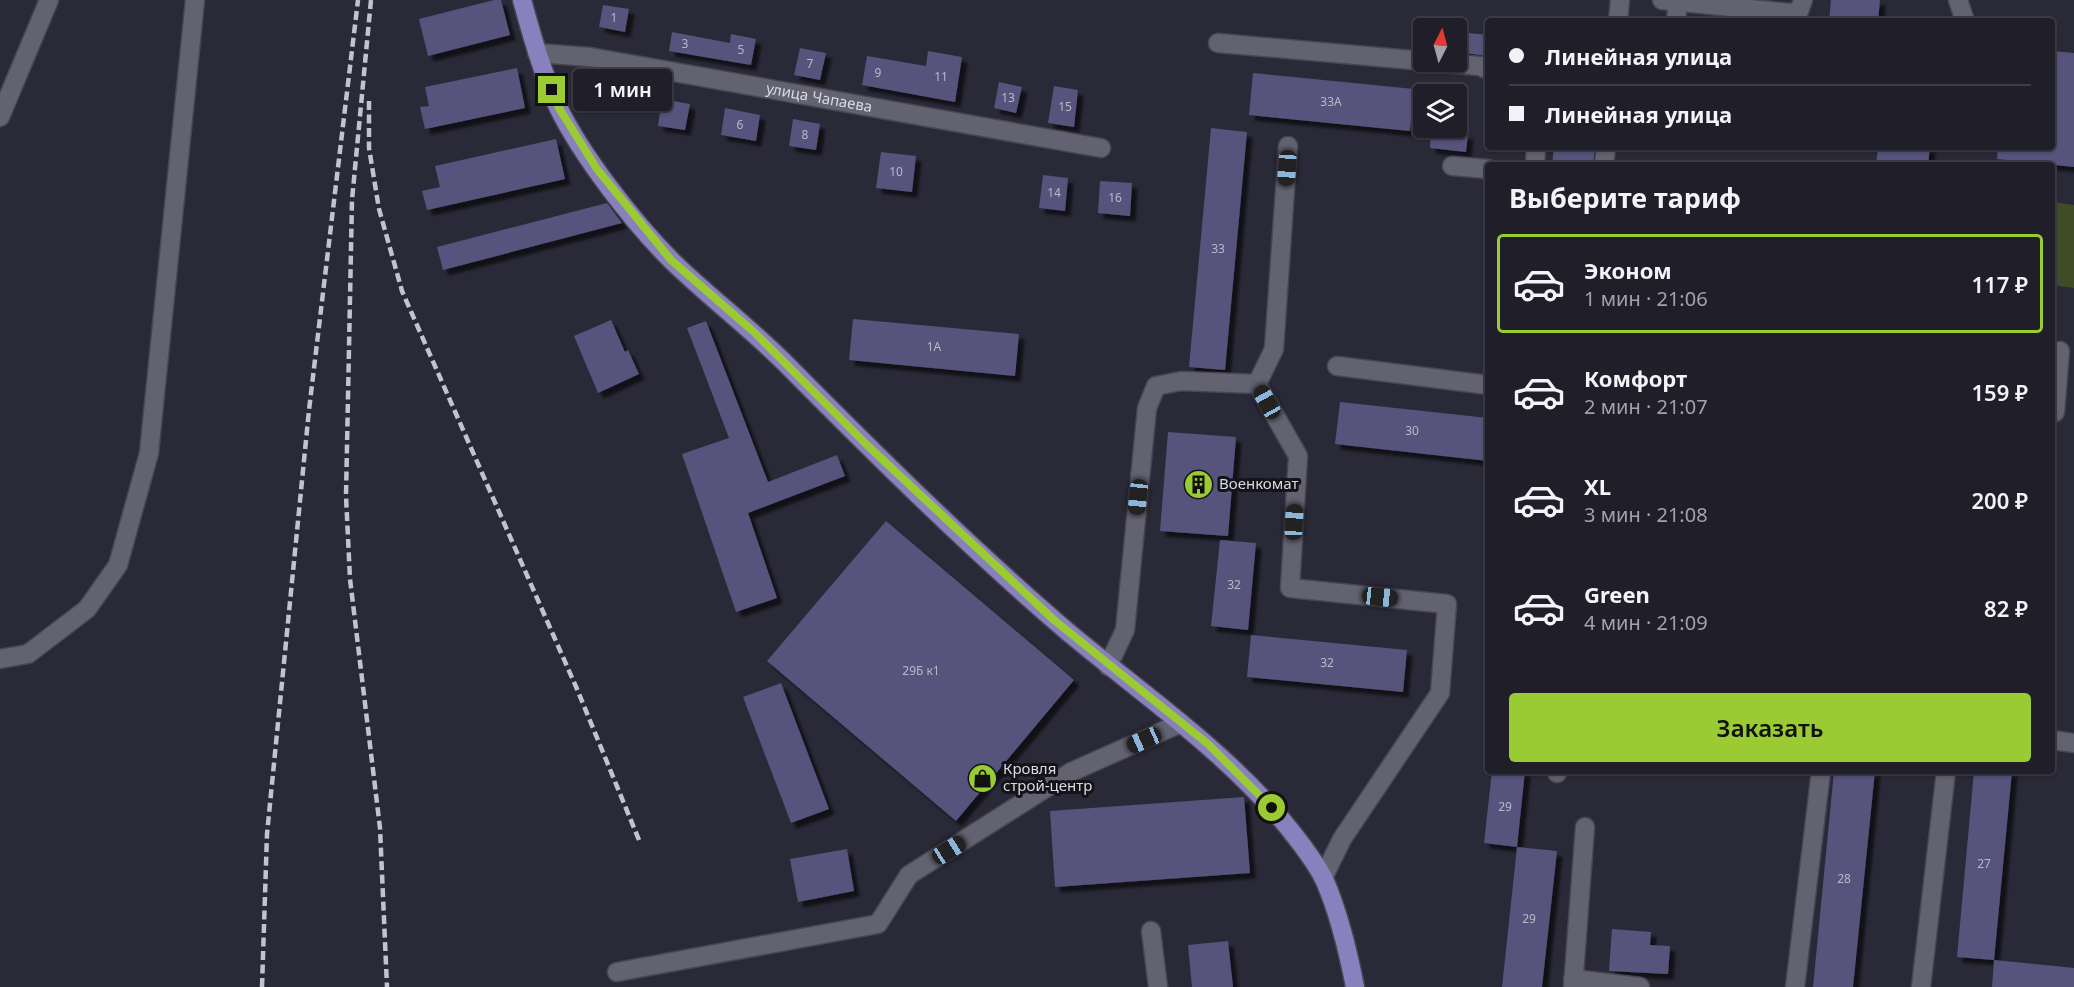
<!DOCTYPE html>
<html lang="ru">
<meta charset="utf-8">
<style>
:root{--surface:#201f29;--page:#2d2c35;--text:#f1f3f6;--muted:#a2a2a8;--line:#3d3d46;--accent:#9bcb32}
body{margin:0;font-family:"Noto Sans",sans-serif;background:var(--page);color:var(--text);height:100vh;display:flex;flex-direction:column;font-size:22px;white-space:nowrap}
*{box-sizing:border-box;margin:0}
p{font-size:20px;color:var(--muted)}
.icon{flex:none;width:33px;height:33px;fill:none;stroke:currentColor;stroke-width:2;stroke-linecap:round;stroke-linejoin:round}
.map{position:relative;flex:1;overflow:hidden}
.side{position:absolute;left:1485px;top:162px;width:570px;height:612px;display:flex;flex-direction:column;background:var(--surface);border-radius:6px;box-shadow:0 2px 4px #0004,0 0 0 2px var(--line)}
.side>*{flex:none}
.hud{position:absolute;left:1485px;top:18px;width:570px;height:132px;border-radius:6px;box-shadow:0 2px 4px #0004,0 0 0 2px var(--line);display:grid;align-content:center;height:132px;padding:0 24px;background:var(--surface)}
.needle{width:39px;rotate:6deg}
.controls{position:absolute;left:1413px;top:18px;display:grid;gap:12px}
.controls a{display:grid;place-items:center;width:54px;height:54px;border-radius:6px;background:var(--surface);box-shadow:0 2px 4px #0004,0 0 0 2px var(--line);font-size:30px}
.end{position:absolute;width:27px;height:27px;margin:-14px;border:8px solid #9bcb32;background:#111;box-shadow:0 0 0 3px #111}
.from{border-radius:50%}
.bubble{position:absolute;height:42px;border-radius:6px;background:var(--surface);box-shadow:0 2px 4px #0004,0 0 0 2px var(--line);font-size:20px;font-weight:600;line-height:42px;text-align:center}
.car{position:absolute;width:18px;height:36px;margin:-18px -9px;border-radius:8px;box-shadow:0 0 4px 2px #0007;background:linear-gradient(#222 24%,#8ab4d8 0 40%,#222 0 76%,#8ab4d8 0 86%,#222 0)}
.hud b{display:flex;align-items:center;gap:21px;height:57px;font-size:22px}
.hud b+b{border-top:2px solid var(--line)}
.hud i{width:15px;height:15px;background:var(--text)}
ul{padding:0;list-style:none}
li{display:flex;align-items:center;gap:18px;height:99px;margin:0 12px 9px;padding:0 12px;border:3px solid transparent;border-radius:6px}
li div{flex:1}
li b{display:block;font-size:22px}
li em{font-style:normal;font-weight:600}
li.active{border-color:var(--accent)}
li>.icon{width:54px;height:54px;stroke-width:1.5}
h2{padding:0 24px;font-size:27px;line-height:72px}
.cta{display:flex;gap:12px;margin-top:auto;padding:12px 24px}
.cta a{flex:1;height:69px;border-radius:6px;background:var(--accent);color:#111;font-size:24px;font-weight:600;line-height:69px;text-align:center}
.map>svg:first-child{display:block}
.green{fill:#3f4d27}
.building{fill:#56527c;filter:url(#shadow)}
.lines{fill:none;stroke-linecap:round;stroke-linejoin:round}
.minor-casing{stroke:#474651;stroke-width:21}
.major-casing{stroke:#474651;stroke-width:21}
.minor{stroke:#626271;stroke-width:18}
.major{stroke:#8782bd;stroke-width:18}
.rail{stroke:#c3c3cd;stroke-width:4.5;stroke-dasharray:9 4.5;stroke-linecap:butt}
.route{stroke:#9bcb32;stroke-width:8}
.labels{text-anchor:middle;stroke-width:6;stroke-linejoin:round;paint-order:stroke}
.number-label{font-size:12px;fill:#b9b8c9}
.street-label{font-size:15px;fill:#dadae3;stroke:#131319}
.poi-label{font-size:15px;fill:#dadae3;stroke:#131319;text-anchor:start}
</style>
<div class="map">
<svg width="2074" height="987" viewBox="0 0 2074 987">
<defs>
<filter id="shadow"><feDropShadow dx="5.5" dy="5.5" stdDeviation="1.5" flood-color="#0009"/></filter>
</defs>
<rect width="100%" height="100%" fill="#2a2937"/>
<path class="green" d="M 2052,202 L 2074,205 L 2074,288 L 2052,285 Z"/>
<path class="building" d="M 494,0 L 501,0 L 510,35 L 428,56 L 419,19 Z
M 1831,0 L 1880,0 L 1878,21 L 1829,21 Z
M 603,5 L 629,9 L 625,32 L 599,27 Z
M 672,32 L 730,43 L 731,34 L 756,39 L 751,65 L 669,51 Z
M 1459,32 L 1488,35 L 1488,56 L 1457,52 Z
M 800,48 L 826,53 L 820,80 L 794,75 Z
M 928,51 L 962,57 L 955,102 L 862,85 L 867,56 L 926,66 Z
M 2052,51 L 2074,53 L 2074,167 L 1997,159 L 1998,147 L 2052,147 Z
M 517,68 L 525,108 L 425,129 L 420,107 L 429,106 L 425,87 Z
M 1253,73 L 1414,89 L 1410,131 L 1249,115 Z
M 999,82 L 1022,87 L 1016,113 L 994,108 Z
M 1054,86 L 1078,90 L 1074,127 L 1048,123 Z
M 662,99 L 690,104 L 685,130 L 658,126 Z
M 725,108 L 760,115 L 756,141 L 721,135 Z
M 793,119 L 820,124 L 816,150 L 789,146 Z
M 1211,128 L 1247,132 L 1225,370 L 1189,367 Z
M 1431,130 L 1468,134 L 1466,152 L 1430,148 Z
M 556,139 L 565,179 L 427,210 L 422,191 L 440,187 L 435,166 Z
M 1554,147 L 1595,147 L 1593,165 L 1552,165 Z
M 1878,147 L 1930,147 L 1928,165 L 1876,165 Z
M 881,152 L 916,156 L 912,192 L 876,188 Z
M 1043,175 L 1068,178 L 1065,211 L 1039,208 Z
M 1100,181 L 1132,183 L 1130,216 L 1098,213 Z
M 607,203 L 622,223 L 443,270 L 437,247 Z
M 853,319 L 1019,334 L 1015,376 L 849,360 Z
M 611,320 L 625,352 L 628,350 L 639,374 L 598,393 L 574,336 Z
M 706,321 L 768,482 L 837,455 L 845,476 L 748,513 L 777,598 L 736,612 L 682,454 L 729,438 L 687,328 Z
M 1340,402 L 1488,418 L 1488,461 L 1335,444 Z
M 1168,432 L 1236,437 L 1228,536 L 1160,531 Z
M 886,521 L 1074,680 L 956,821 L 767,661 Z
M 1220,540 L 1256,543 L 1248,630 L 1211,626 Z
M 1251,635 L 1407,650 L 1403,692 L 1247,677 Z
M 781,683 L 829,809 L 791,823 L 743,697 Z
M 1492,771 L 1525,771 L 1517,847 L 1484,843 Z
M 1834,771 L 1875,771 L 1853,987 L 1813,987 Z
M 1974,771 L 2012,771 L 1994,960 L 1957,957 Z
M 1244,797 L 1250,873 L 1055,887 L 1050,811 Z
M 1517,847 L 1557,851 L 1542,987 L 1502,987 Z
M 847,849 L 854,891 L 798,902 L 790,859 Z
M 1612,929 L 1651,932 L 1650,945 L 1670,946 L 1668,974 L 1609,971 Z
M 1228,941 L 1233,987 L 1192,987 L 1188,945 Z
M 1994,960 L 2074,968 L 2074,987 L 1992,987 Z"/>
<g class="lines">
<defs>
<g id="minor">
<path d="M 1662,0 L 1790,13 L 1799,11 L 1803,0"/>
<path d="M 1958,0 L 1965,21"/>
<path d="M 1618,21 L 1620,0"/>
<path d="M 1676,21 L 1678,2"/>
<path d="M 1218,43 L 1424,61"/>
<path id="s1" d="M 537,53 L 590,57 L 1101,148"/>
<path d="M 1429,62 L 1480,66 L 1488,70"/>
<path d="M 0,117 L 49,0"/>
<path d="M 1535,165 L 1536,147"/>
<path d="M 1604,165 L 1606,147"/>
<path d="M 1452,166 L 1488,169"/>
<path d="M 1337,366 L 1488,385"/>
<path d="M 1257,384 L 1298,456 L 1290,588 L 1447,604 L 1440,693 L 1342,839 L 1323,878"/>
<path d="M 2055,412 L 2060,351"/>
<path d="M 0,659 L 28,654 L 87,609 L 118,565 L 149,453 L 195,0"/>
<path d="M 1108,666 L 1125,630 L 1147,408 L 1156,386 L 1181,381 L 1257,384 L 1274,349 L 1288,146"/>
<path d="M 2052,740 L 2074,743"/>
<path d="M 1557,773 L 1557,771"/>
<path d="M 1151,931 L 1158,987"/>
<path d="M 617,972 L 878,924 L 909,875 L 1071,772 L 1181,723"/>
<path d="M 1573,979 L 1640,987"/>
<path d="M 1573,987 L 1585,827"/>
<path d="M 1795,987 L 1821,771"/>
<path d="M 1921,987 L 1946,771"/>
</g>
<path id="major" d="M 522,0 C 532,36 542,72 558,107 C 582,156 633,222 672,261 C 708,296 749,327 785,363 C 876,455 970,548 1068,632 C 1141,693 1220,747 1282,820 C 1297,838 1313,858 1324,879 C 1339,913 1348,951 1355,987"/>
</defs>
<use href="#minor" class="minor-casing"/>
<use href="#major" class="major-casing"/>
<use href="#minor" class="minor"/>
<use href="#major" class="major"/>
<path class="rail" d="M 371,0 L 352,200 L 346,496 L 350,579 L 380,828 L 387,987
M 369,101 L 369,148 L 379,209 L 402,291 L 577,689 L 639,840
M 262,987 L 267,834 L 309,410 L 358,0"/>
</g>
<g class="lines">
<path class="route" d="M 552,90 L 559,108 L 597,169 L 671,260 L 754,332 L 867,445 L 1054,620 L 1208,744 L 1272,808"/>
</g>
<defs>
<symbol id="building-disc" viewBox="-11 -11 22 22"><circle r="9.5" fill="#9bcb32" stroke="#131319"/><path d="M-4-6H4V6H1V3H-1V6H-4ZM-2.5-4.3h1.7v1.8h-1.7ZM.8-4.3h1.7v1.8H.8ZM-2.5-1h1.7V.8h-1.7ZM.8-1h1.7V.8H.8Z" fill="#111"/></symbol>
<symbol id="shop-disc" viewBox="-11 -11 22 22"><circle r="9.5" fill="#9bcb32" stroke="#131319"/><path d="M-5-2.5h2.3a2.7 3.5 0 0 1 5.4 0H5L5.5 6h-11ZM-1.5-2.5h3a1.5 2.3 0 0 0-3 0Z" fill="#111"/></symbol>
</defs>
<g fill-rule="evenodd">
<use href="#building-disc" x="1182" y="468" width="33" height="33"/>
<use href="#shop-disc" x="966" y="762" width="33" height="33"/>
</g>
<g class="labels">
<g class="number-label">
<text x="614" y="22">1</text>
<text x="685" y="48">3</text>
<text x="741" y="54">5</text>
<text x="810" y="68">7</text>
<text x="878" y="77">9</text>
<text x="941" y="81">11</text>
<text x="1008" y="102">13</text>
<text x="1331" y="106">33А</text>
<text x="1065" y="111">15</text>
<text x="740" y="129">6</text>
<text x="805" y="139">8</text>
<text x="896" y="176">10</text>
<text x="1054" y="197">14</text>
<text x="1115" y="202">16</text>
<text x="1218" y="253">33</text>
<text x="934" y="351">1А</text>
<text x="1412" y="435">30</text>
<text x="1234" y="589">32</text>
<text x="1327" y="667">32</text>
<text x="921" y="675">29Б к1</text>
<text x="1505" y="811">29</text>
<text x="1984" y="868">27</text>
<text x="1844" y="883">28</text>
<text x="1529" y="923">29</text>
</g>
<g class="street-label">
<text dy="5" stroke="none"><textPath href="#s1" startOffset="286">улица Чапаева</textPath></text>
</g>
<g class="poi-label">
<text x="1219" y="489">Военкомат</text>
<text x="1003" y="774">Кровля<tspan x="1003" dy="17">строй-центр</tspan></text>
</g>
</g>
</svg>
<div class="controls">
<a><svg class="needle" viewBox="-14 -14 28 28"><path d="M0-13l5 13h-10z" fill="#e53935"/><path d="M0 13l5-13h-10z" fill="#a2a2a8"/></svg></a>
<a><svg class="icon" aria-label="layers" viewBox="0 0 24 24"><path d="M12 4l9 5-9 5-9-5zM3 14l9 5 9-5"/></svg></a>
</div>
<i class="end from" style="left:1272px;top:808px"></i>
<i class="end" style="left:552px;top:90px"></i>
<div class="bubble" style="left:573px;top:69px;width:99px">1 мин</div>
<i class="car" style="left:1287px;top:168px;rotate:184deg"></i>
<i class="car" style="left:1267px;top:402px;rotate:331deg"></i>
<i class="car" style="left:1138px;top:497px;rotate:186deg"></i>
<i class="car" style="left:1294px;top:522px;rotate:3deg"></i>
<i class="car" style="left:1380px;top:597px;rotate:96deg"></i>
<i class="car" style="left:1144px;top:740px;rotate:246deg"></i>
<i class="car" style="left:949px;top:850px;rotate:58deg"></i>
<div class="hud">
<b><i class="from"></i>Линейная улица</b>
<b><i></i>Линейная улица</b>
</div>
<section class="side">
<h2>Выберите тариф</h2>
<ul>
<li class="active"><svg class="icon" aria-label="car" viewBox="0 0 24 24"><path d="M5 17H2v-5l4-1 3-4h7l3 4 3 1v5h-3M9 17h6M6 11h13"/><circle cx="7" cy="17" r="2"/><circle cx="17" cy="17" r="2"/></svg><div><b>Эконом</b><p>1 мин · 21:06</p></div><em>117 ₽</em></li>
<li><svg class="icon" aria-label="car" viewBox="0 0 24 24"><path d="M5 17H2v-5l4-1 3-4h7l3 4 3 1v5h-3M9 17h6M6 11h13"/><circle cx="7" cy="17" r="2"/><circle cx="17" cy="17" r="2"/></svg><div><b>Комфорт</b><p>2 мин · 21:07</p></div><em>159 ₽</em></li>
<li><svg class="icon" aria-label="car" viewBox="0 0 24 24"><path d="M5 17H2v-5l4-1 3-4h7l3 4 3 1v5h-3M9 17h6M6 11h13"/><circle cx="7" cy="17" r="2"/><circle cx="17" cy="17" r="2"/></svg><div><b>XL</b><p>3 мин · 21:08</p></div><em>200 ₽</em></li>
<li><svg class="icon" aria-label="car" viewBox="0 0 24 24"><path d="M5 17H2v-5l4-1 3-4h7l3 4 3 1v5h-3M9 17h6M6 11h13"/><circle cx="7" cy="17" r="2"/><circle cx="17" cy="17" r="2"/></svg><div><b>Green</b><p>4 мин · 21:09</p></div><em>82 ₽</em></li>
</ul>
<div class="cta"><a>Заказать</a></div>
</section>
</div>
